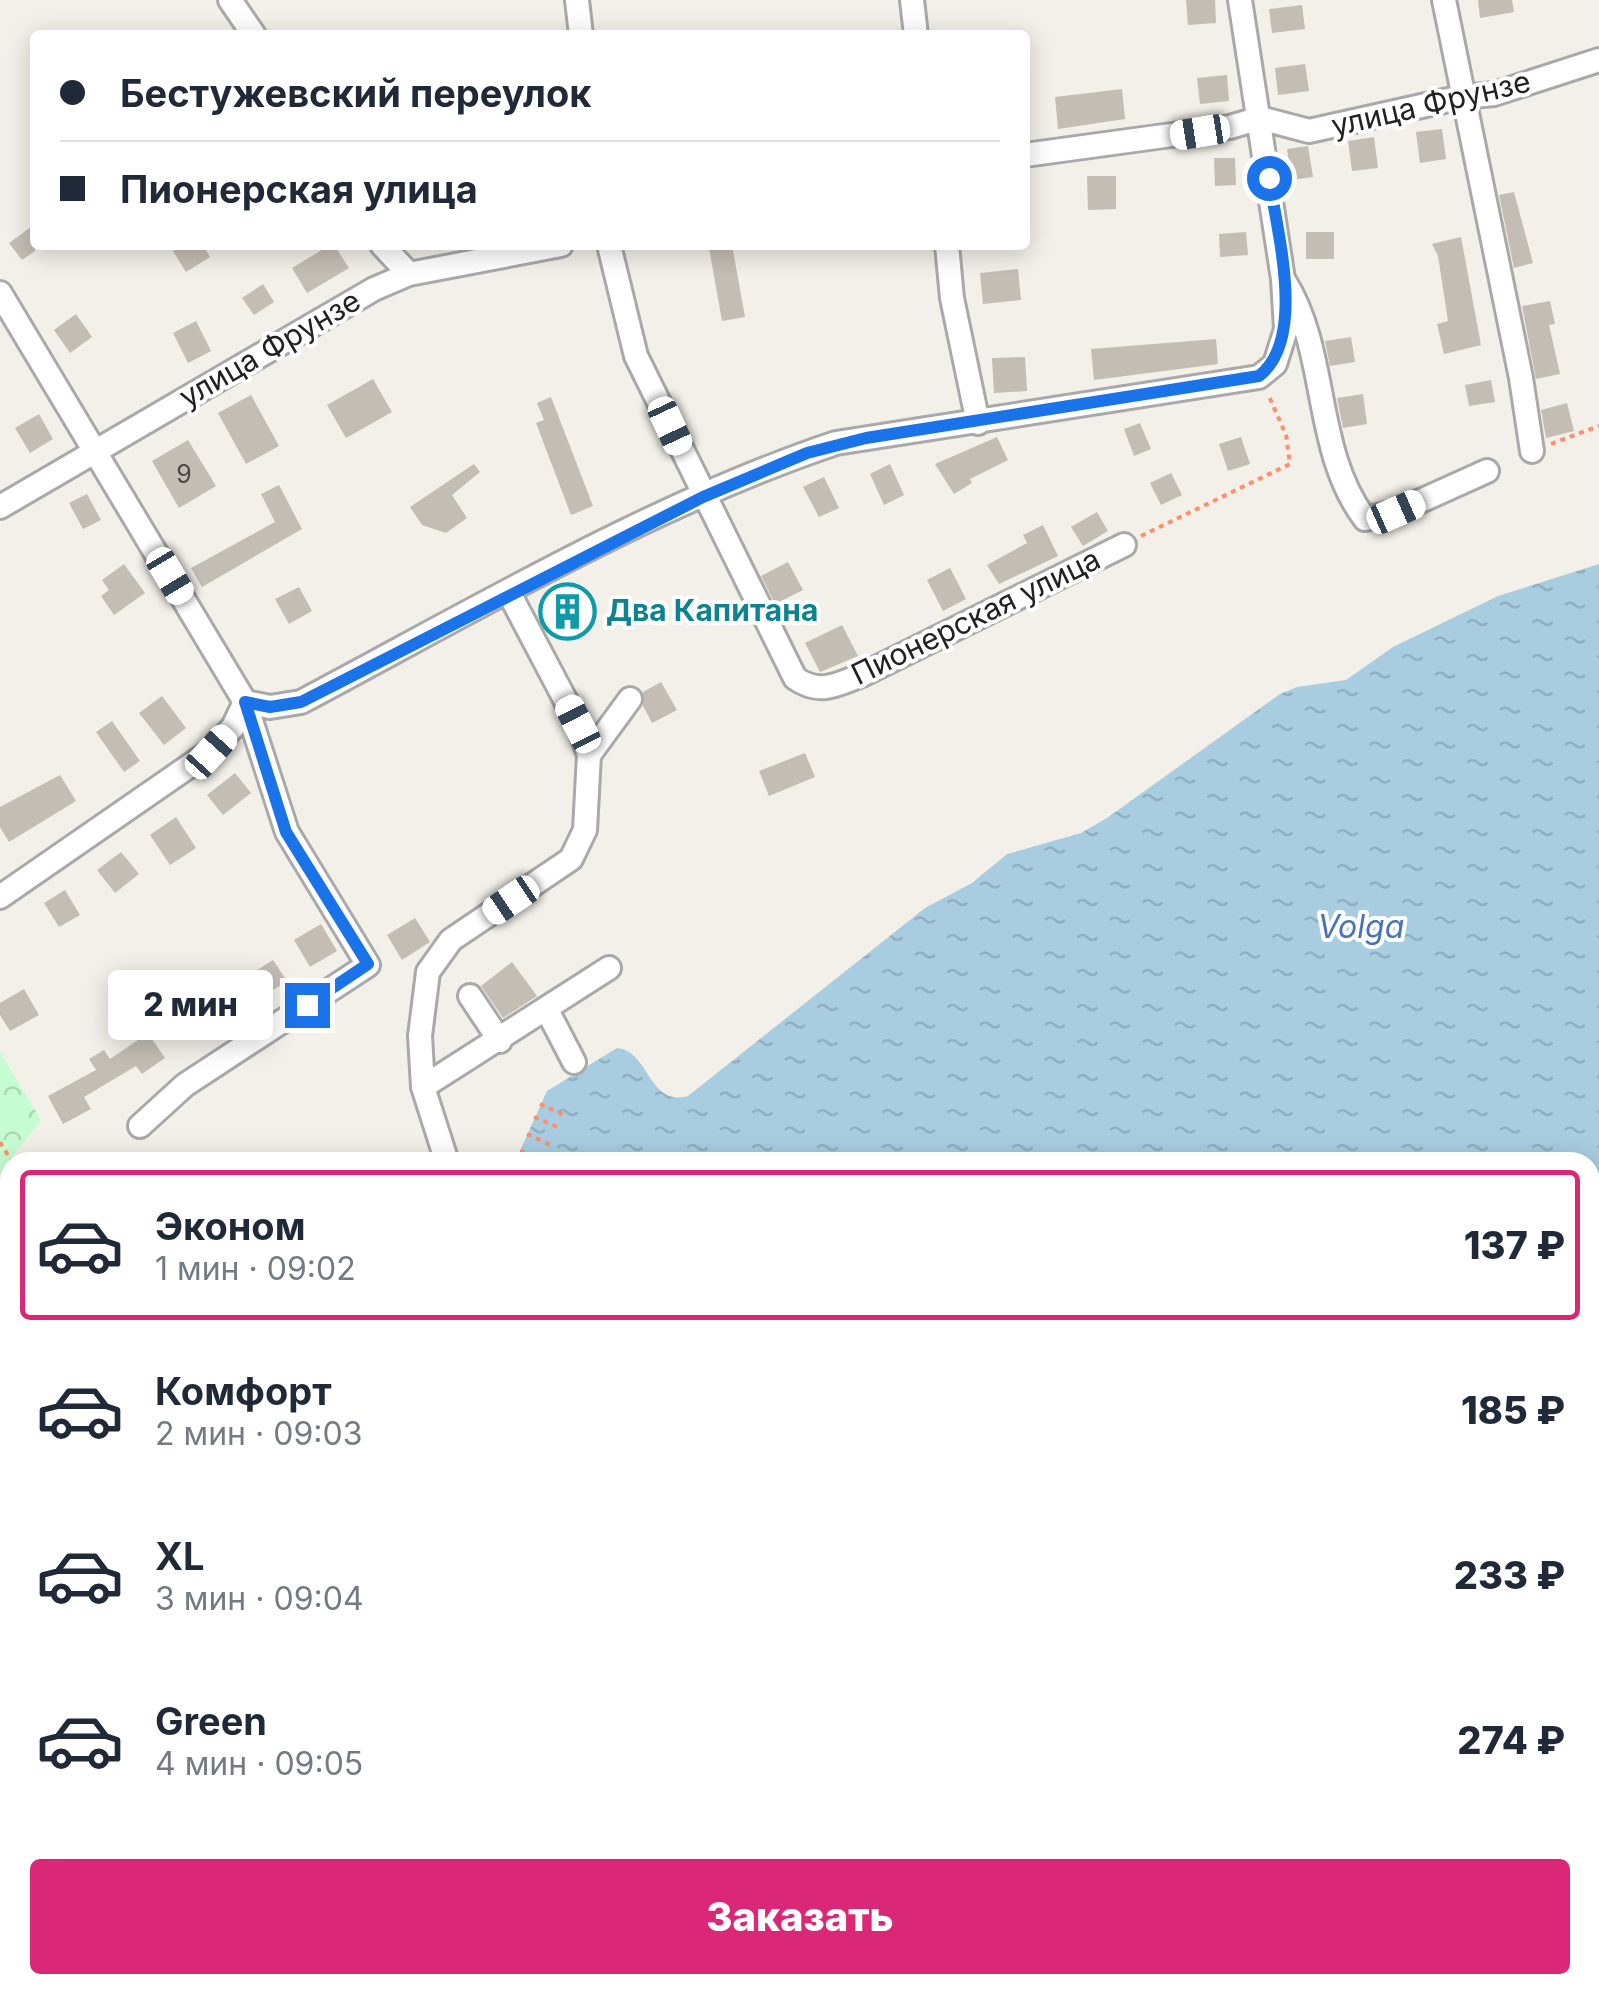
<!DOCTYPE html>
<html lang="ru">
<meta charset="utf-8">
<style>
:root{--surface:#fff;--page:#f6f6f7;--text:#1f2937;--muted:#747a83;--line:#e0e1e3;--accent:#db2777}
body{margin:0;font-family:Inter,sans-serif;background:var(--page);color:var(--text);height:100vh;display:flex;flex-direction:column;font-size:38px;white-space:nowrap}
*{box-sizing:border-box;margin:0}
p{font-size:32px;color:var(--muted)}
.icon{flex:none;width:55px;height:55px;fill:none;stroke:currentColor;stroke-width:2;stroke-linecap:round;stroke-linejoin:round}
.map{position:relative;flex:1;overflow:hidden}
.sheet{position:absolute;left:0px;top:1152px;width:1600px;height:842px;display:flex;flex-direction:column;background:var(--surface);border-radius:30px 30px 0 0;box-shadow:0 5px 25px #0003}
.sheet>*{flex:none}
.guide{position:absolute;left:30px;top:30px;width:1000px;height:220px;border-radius:10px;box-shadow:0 5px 25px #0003;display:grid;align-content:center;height:220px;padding:0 30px;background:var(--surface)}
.end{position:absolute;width:45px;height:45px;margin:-22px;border:12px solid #1a73e8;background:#fff;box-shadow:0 0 0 5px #fff}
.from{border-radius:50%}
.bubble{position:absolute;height:70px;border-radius:10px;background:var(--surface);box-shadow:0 5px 25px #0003;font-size:32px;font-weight:800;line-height:70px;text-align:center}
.car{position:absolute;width:30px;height:60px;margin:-30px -15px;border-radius:12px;box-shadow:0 0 8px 2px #0007;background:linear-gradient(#fff 24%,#345 0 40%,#fff 0 76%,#345 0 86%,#fff 0)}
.guide b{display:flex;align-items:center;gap:35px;height:95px;font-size:38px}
.guide b+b{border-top:2px solid var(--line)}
.guide i{width:25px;height:25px;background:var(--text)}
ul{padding:18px 0 0;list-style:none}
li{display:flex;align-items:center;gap:30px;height:150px;margin:0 20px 15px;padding:0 10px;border:5px solid transparent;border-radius:10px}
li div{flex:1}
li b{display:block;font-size:38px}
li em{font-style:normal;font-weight:800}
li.on{border-color:var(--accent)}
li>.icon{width:90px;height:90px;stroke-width:1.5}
.primary-button{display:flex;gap:20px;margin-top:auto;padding:20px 30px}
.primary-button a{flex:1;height:115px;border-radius:10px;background:var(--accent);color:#fff;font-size:40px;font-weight:800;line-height:115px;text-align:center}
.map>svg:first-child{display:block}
.park{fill:url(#park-crowns)}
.water{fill:url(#water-ripples)}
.building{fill:#c3bdb4}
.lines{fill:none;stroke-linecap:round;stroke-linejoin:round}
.minor-casing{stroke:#a9a9a9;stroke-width:28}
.path{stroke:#ff8e6d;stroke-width:4;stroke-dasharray:5 5;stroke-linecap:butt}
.minor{stroke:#fff;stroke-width:22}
.route{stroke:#1a73e8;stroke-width:12}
.labels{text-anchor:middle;stroke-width:8;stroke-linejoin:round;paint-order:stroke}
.number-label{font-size:25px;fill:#4a4946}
.street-label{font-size:30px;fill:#222;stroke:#fff}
.culture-label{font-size:30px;font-weight:bold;fill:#0d838f;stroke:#fff;text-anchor:start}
.water-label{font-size:32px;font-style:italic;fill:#4973b6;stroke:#fff}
</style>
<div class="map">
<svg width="1599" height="1994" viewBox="0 0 1599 1994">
<defs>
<pattern id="park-crowns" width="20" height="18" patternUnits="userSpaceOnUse" patternTransform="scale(2.5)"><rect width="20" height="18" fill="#c6fcd1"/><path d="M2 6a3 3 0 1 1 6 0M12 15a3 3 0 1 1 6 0" fill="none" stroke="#aad8b3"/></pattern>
<pattern id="water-ripples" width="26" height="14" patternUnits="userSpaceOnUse" patternTransform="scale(2.5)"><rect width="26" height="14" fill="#a8cde1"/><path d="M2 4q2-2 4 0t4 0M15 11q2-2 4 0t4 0" fill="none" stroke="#90b0c1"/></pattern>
</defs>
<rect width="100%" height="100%" fill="#f2f0e8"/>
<path class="park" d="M 0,1052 L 41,1120 L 0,1173 Z"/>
<path class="water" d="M 1599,564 L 1599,1863 L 1590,1868 L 1590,1162 L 515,1162 L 547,1091 L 617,1048 C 650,1051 648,1107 688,1096 L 925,908 L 972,883 L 1007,854 L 1081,833 L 1107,818 L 1280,694 L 1297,687 L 1346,680 L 1393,647 L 1498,596 Z
M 10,1786 L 10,1985 L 1389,1985 L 1376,1994 L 0,1994 L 0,1793 Z"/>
<path class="building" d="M 1186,0 L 1215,0 L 1216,23 L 1188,25 Z
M 1478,0 L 1512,0 L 1514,12 L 1480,18 Z
M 1302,5 L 1305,29 L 1272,33 L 1269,9 Z
M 1305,64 L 1309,91 L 1278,95 L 1275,68 Z
M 1227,75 L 1229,101 L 1200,104 L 1197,78 Z
M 1122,89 L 1125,119 L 1058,129 L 1055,97 Z
M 1442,129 L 1446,159 L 1420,163 L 1416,132 Z
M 1374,137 L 1378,168 L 1352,171 L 1348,141 Z
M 1308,146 L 1313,177 L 1292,180 L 1287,149 Z
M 1214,158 L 1235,158 L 1236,185 L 1215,186 Z
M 1087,176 L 1116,176 L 1116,209 L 1088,210 Z
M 1514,192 L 1533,263 L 1514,268 L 1499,195 Z
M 35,224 L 35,251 L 22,260 L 9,243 Z
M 1246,232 L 1248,255 L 1220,257 L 1219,234 Z
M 1306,232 L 1334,232 L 1334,259 L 1306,259 Z
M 1461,237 L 1481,345 L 1444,354 L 1437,324 L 1448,321 L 1438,256 L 1432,244 Z
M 183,245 L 203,245 L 210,257 L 186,272 L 173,251 Z
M 330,245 L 334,245 L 349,268 L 307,293 L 292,268 Z
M 732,245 L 745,317 L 722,321 L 709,248 Z
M 1018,269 L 1021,300 L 983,304 L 980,273 Z
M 263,284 L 274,302 L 254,315 L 242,298 Z
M 1550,301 L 1555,324 L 1549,325 L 1560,374 L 1536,379 L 1522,306 Z
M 76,314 L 92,337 L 70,353 L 54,330 Z
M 196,321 L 211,351 L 188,363 L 173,333 Z
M 1351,337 L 1355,362 L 1330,366 L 1325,341 Z
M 1216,339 L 1218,364 L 1094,380 L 1091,349 Z
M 1025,357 L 1027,391 L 994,393 L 992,358 Z
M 373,379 L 392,412 L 346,438 L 327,405 Z
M 1491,380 L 1495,402 L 1469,406 L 1465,385 Z
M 1363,394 L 1367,424 L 1343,428 L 1337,398 Z
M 251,395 L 279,446 L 246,464 L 218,413 Z
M 551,397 L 593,506 L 571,515 L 536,423 L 544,420 L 537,403 Z
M 1567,403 L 1574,431 L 1546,438 L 1541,410 Z
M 39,414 L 53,439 L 30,453 L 15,428 Z
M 1140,423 L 1151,449 L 1134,456 L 1124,429 Z
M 997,437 L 1008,460 L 970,479 L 972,483 L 954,494 L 935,464 Z
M 1241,437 L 1250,464 L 1228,471 L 1219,444 Z
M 188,440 L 216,486 L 179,508 L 152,461 Z
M 474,464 L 480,472 L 452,495 L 467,518 L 446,533 L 422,525 L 410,507 Z
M 890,464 L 904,495 L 884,505 L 870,474 Z
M 1171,473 L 1182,495 L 1161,505 L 1150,483 Z
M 824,477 L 839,508 L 819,517 L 803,487 Z
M 279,485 L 302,529 L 202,587 L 191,568 L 275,522 L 261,494 Z
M 87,494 L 101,520 L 83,529 L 69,503 Z
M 1097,512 L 1108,531 L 1083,546 L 1071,527 Z
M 1043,525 L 1058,556 L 999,584 L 987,565 L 1027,543 L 1023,535 Z
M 788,562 L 803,590 L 775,604 L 761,576 Z
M 124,564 L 145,593 L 114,615 L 101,596 L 109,590 L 102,580 Z
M 950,568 L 966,599 L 943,611 L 927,580 Z
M 299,587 L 312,611 L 289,624 L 275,599 Z
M 577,588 L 593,614 L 556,635 L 541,608 Z
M 842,625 L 858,656 L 820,672 L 805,643 Z
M 661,682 L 677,710 L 652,723 L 643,706 L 643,692 Z
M 162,696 L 186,728 L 164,745 L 139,713 Z
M 112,721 L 140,761 L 124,772 L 96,732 Z
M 805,753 L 815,777 L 769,796 L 759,771 Z
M 235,773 L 251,793 L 223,815 L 207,795 Z
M 60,775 L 76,801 L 9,842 L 0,827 L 0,807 Z
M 176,817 L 196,848 L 170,865 L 150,835 Z
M 121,852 L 139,874 L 115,893 L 97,870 Z
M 65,890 L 80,915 L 59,927 L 44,903 Z
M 415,918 L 430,942 L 402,960 L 387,935 Z
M 321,924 L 337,951 L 310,967 L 294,940 Z
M 273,960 L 287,981 L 223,1023 L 211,1004 L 257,976 L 254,972 Z
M 512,962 L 537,996 L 503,1018 L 481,986 Z
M 24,989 L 39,1015 L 10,1031 L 0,1015 L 0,1003 Z
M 148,1033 L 165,1058 L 142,1074 L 136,1066 L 84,1097 L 91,1109 L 63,1124 L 48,1096 L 96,1070 L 89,1059 L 104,1050 L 110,1059 Z"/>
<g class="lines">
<defs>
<path id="minor" d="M 230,0 L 254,35
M 577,0 L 581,35
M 912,0 L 916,35
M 1444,0 L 1521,378 L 1532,451
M 1025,155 L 1230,127 L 1260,118 L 1309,131 L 1462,97 L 1494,94 L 1599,60
M 382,245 L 409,274
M 609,245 L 636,356 L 795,678 C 820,696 839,684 864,674 L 1124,545
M 947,245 L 952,298 L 978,423
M 1285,282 C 1329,353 1313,450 1365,519 L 1396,512 L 1487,471
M 0,293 L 245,702 L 287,832 L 368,965 L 185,1085 L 140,1126
M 0,507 L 374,289 L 409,274 L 561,245
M 589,755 L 630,699
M 0,897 L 211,751 L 233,727 L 245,702 L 270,707 L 301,702 C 473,611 651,505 836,443 L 1259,377 L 1275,364 L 1286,329 L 1283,279 L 1240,0
M 470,996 L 500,1041
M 547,1010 L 574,1062
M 423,1087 L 420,1036 L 428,972 L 451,940 L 571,859 L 585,830 L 589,755 L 578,724 L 509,593
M 447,1162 L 423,1087 L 609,968
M 0,1406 L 10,1407
M 1590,1948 L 1599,1944
M 1480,1994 L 1502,1985"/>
</defs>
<use href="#minor" class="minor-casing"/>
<path class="path" d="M 1551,444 L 1599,426
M 1141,536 L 1290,464 L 1286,435 L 1268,394
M 540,1104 L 566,1116
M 534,1117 L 562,1129
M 527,1134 L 553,1146
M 0,1142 L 12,1162
M 520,1151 L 547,1161
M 0,1428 L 10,1440"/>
<use href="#minor" class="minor"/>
</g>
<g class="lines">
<path class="route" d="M 307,1005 L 368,964 L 286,832 L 245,702 L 270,707 L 301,702 L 703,497 L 807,453 L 866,438 L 1259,376 C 1307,339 1277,232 1269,178"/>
</g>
<defs>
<symbol id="building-ring" viewBox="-11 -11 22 22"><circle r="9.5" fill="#fff" stroke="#0f9aa8" stroke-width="1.5"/><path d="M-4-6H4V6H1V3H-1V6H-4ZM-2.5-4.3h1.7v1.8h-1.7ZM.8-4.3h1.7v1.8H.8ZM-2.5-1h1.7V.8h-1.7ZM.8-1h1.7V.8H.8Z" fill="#0f9aa8"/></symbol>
</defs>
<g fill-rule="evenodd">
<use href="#building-ring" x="536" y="580" width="63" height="63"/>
</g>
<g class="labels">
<g class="number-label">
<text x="184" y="483">9</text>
</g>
<g class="street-label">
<text transform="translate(1431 104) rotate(-13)" y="10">улица Фрунзе</text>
<text transform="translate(270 349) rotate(-30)" y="10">улица Фрунзе</text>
<text transform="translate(976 617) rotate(-26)" y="10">Пионерская улица</text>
</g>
<g class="culture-label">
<text x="606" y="621">Два Капитана</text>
</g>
<g class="water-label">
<text x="1361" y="938">Volga</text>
</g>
</g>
</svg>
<i class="end from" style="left:1269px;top:178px"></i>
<i class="end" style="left:307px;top:1005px"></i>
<div class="bubble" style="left:108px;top:970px;width:165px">2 мин</div>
<i class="car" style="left:1200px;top:132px;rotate:261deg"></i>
<i class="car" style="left:670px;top:426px;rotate:155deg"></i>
<i class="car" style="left:1396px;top:512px;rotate:66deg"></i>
<i class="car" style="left:170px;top:576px;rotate:149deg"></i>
<i class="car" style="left:578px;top:724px;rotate:333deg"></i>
<i class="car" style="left:211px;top:752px;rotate:42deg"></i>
<i class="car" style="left:511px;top:900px;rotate:236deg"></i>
<div class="guide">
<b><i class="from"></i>Бестужевский переулок</b>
<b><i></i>Пионерская улица</b>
</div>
<section class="sheet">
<ul>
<li class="on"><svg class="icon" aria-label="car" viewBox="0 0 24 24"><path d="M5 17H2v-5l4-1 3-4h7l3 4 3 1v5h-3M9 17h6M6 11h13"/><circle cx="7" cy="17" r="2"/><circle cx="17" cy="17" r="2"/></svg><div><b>Эконом</b><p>1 мин · 09:02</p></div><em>137 ₽</em></li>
<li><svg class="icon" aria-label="car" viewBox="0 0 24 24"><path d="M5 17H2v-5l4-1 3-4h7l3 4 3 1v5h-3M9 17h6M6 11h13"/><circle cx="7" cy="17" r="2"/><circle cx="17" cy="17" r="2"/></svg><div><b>Комфорт</b><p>2 мин · 09:03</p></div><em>185 ₽</em></li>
<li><svg class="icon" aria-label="car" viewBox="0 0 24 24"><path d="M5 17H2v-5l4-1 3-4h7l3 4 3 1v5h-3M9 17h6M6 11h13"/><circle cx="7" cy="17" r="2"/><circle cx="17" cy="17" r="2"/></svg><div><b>XL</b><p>3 мин · 09:04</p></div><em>233 ₽</em></li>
<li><svg class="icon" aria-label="car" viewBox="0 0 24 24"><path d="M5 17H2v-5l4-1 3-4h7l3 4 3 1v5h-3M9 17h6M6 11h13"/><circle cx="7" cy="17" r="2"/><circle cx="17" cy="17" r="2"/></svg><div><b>Green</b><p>4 мин · 09:05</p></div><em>274 ₽</em></li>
</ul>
<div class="primary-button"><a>Заказать</a></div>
</section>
</div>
